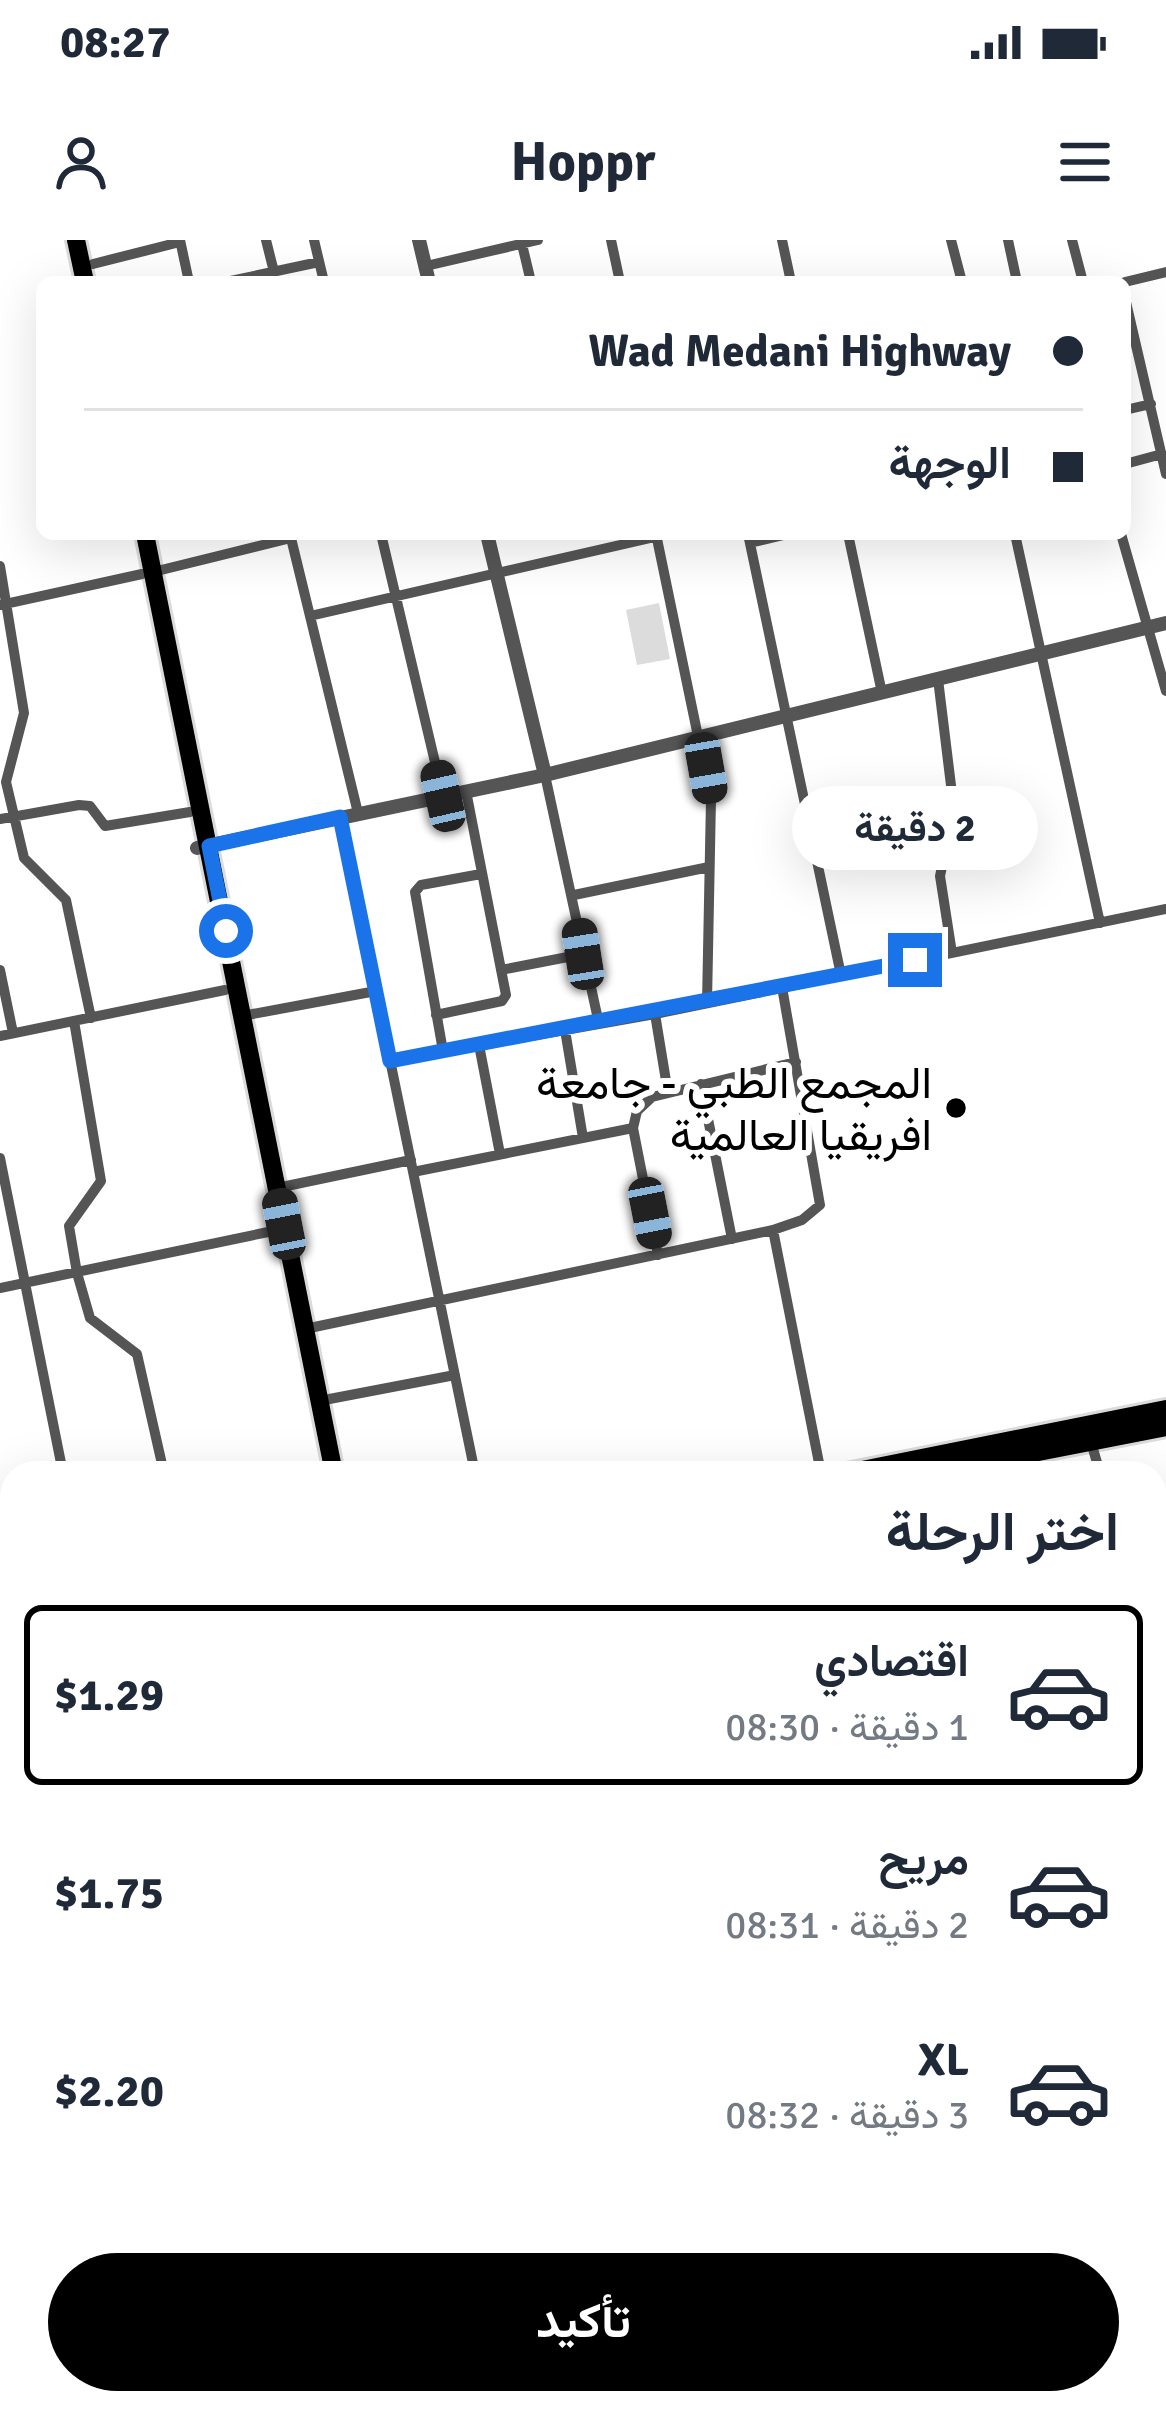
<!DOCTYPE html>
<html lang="ar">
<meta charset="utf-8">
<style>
:root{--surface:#fff;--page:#f6f6f7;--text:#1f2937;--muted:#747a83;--line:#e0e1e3;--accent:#000}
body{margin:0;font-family:Signika,Vazirmatn,sans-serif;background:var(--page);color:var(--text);direction:rtl;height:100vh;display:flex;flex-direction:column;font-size:45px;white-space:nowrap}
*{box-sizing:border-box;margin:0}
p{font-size:39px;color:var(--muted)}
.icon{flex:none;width:66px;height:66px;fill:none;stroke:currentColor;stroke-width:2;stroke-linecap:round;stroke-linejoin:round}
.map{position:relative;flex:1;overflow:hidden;direction:ltr}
.details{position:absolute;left:0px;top:1221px;width:1167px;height:954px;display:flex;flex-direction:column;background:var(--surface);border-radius:36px 36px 0 0;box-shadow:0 12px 48px #0002;direction:rtl}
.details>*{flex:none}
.banner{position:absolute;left:36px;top:36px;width:1095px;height:264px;border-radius:18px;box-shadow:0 12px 48px #0002;direction:rtl;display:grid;align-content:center;height:264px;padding:0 48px;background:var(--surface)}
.end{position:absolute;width:54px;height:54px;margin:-27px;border:15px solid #1a73e8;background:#fff;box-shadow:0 0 0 6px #fff}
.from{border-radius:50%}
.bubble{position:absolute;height:84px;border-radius:42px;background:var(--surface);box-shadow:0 12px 48px #0002;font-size:39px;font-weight:700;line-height:84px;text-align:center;direction:rtl}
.car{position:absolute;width:36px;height:72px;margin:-36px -18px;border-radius:15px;box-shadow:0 0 9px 3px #0007;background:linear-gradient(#222 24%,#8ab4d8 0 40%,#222 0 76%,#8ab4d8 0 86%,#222 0)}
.banner b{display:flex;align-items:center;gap:42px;height:114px;font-size:45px}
.banner b+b{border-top:3px solid var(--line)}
.banner i{width:30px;height:30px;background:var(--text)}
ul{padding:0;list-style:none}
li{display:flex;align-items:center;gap:36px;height:180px;margin:0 24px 18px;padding:0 24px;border:6px solid transparent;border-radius:18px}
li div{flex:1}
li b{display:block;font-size:45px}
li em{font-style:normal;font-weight:700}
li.on{border-color:var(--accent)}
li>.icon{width:108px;height:108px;stroke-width:1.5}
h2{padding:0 48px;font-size:54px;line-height:144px}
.cta{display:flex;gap:24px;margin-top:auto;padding:24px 48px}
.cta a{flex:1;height:138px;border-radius:72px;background:var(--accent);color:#fff;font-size:48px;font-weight:700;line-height:138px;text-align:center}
.status{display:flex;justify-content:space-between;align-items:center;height:84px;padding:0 60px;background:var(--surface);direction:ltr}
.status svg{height:33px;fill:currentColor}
header{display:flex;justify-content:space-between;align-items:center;height:156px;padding:0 48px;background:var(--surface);font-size:54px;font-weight:700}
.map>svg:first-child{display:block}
.green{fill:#dcdcdc}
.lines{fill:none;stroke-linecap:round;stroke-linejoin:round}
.primary-casing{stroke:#dbdbdb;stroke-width:24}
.trunk-casing{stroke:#dbdbdb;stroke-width:24}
.minor{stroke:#555;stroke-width:10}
.tertiary{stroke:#555;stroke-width:14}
.primary{stroke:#000;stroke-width:18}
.trunk{stroke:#000;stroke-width:18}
.route{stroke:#1a73e8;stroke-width:15}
.poi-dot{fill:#000;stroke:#fff;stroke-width:4.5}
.labels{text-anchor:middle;stroke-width:12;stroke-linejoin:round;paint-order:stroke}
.poi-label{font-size:45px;fill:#000;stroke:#fff;text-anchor:end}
</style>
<div class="status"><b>08:27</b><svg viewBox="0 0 49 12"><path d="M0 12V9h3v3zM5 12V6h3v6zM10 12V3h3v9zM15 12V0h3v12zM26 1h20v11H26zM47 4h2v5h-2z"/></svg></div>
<header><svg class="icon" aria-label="menu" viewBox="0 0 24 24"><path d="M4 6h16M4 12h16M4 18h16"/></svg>Hoppr<svg class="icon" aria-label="person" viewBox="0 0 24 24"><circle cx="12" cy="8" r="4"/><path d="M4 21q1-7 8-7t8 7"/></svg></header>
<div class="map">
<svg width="1166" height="2175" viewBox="0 0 1166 2175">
<rect width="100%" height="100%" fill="#fff"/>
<path class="green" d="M 659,363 L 670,419 L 637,425 L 626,370 Z"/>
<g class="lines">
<defs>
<path id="primary" d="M 847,1233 L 1166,1169
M 931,1233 L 1166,1187
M 0,1669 L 12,1666
M 0,1691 L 12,1689"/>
<path id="trunk" d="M 76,0 L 85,42
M 145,294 L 334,1233
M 512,2163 L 514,2175
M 525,2163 L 528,2175"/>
</defs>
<use href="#primary" class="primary-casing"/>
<use href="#trunk" class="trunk-casing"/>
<path class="minor" d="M 180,0 L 189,42
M 266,0 L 274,32
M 314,0 L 324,42
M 521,0 L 531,42
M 611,0 L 620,42
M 782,0 L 791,42
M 951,0 L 962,42
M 1008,0 L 1017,42
M 1072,0 L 1083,42
M 93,24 L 180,2
M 426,26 L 538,0
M 226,42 L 319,22
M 1125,42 L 1166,32
M 1125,58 L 1166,234
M 1125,170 L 1151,164
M 1125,224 L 1162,214
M 290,294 L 358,573
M 381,294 L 443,556
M 656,294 L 711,559 L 707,763
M 748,294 L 841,735
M 848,294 L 882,453
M 1015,294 L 1100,683
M 1121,294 L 1166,451
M 750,303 L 788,294
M 0,326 L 24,473 L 6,542 L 24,618 L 66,660 L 91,778
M 153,332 L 291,298
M 0,365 L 142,334
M 310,376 L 668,294
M 938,439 L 954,570 L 940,636 L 952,713
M 545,535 L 599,784
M 340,577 L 475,1233
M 0,579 L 79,565 L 90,566 L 105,586 L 190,572
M 574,655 L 709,627
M 0,730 L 13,793
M 501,730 L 583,714
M 782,747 L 820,965 L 802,980 L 773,990 L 821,1233
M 655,774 L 668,853
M 436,775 L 502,761 L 506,755 L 466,551
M 242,776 L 376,751
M 74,781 L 101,941 L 69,986 L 77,1033 L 90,1078 L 137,1114 L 164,1233
M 565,790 L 583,898
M 0,796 L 225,750
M 479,805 L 500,914
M 443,811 L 415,652 L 421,645 L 481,634
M 390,821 L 655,774 L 1166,669
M 701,844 L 732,999
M 0,918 L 63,1233
M 413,932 L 633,888
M 277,948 L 411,920
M 658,1015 L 633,888 L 637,871 L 652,857 L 796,822
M 0,1048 L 273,991
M 305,1089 L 773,990
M 319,1161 L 455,1135
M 1091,1202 L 1100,1233
M 0,1292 L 12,1290
M 0,1355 L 12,1353
M 1155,1417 L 1166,1415
M 1155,1427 L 1166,1466
M 0,1466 L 12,1463
M 0,1503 L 12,1561
M 0,1634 L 12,1632
M 0,1820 L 12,1818
M 0,1892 L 12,1890
M 1155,1939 L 1166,1996
M 0,2043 L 12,2040
M 348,2163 L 351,2175
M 459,2163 L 461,2175
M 65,2171 L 107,2163"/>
<path class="tertiary" d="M 419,0 L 429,42
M 487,294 L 545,535
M 197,608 L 545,535 L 1166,383"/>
<use href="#primary" class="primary"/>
<use href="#trunk" class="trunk"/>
</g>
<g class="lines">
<path class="route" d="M 226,691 L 209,606 L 340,577 L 390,821 L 915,720"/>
</g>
<circle class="poi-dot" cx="956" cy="868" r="12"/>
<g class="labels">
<g class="poi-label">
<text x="932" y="858">المجمع الطبي - جامعة<tspan x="932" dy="52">افريقيا العالمية</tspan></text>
</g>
</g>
</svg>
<i class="end from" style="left:226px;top:691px"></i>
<i class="end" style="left:915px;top:720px"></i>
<div class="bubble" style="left:792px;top:546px;width:246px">2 دقيقة</div>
<i class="car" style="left:706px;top:528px;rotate:170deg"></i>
<i class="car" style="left:443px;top:556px;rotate:347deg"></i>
<i class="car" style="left:583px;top:714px;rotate:351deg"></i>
<i class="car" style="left:650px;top:973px;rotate:169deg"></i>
<i class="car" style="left:284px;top:984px;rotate:349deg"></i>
<div class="banner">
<b><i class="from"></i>Wad Medani Highway</b>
<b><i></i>الوجهة</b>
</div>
<section class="details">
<h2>اختر الرحلة</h2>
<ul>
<li class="on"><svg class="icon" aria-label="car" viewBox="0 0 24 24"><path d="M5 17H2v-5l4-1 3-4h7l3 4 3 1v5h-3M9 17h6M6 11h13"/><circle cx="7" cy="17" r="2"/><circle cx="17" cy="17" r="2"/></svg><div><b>اقتصادي</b><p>1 دقيقة · 08:30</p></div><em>$1.29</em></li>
<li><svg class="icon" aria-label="car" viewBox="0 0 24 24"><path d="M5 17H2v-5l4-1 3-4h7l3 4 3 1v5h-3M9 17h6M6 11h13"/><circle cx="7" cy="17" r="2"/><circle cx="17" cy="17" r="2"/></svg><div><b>مريح</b><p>2 دقيقة · 08:31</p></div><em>$1.75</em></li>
<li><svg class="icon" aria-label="car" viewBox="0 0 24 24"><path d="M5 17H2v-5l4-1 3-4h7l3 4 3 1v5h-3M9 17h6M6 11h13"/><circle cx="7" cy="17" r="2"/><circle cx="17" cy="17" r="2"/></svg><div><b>XL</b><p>3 دقيقة · 08:32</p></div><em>$2.20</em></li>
</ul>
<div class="cta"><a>تأكيد</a></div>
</section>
</div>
